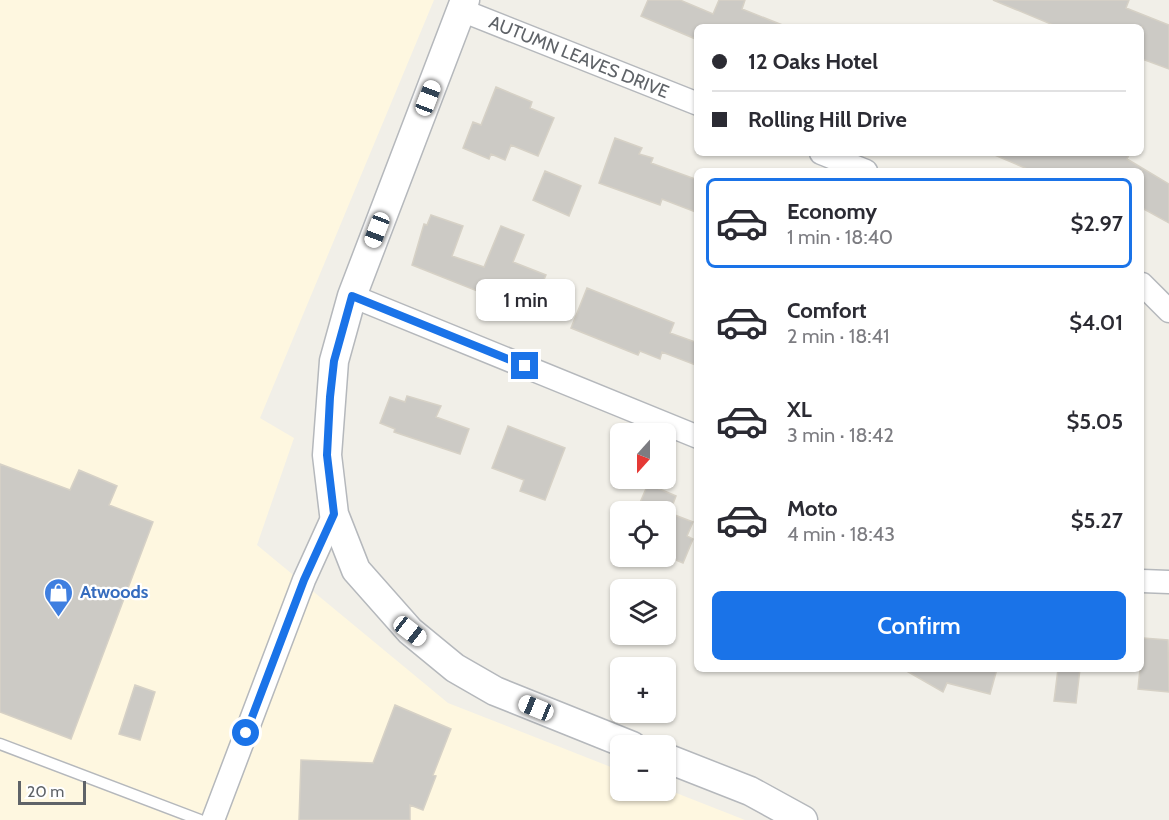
<!DOCTYPE html>
<meta charset="utf-8">
<style>
:root{--surface:#fff;--page:#f2f2f3;--text:#2b2b33;--muted:#7c7c81;--line:#e1e1e2;--accent:#1a73e8}
body{margin:0;font-family:Cabin,sans-serif;background:var(--page);color:var(--text);height:100vh;display:flex;flex-direction:column;font-size:22px;white-space:nowrap}
*{box-sizing:border-box;margin:0}
p{font-size:20px;color:var(--muted)}
.icon{flex:none;width:33px;height:33px;fill:none;stroke:currentColor;stroke-width:2;stroke-linecap:round;stroke-linejoin:round}
.map{position:relative;flex:1;overflow:hidden}
.drawer{position:absolute;left:694px;top:168px;width:450px;height:504px;display:flex;flex-direction:column;background:var(--surface);border-radius:9px;box-shadow:0 2px 4px #0004}
.drawer>*{flex:none}
.top-card{position:absolute;left:694px;top:24px;width:450px;height:132px;border-radius:9px;box-shadow:0 2px 4px #0004;display:grid;align-content:center;height:132px;padding:0 18px;background:var(--surface)}
.needle{width:39px;rotate:201deg}
.tools{position:absolute;left:610px;top:423px;display:grid;gap:12px}
.tools a{display:grid;place-items:center;width:66px;height:66px;border-radius:9px;background:var(--surface);box-shadow:0 2px 4px #0004;font-size:30px}
.scale{position:absolute;left:18px;bottom:15px;width:68px;box-sizing:border-box;padding-left:6px;border:3px solid #5f6368;border-top:0;font-size:16px;line-height:21px;white-space:nowrap;color:#5f6368;-webkit-text-stroke:4px #fff;paint-order:stroke}
.end{position:absolute;width:27px;height:27px;margin:-14px;border:8px solid #1a73e8;background:#fff;box-shadow:0 0 0 3px #fff}
.from{border-radius:50%}
.bubble{position:absolute;height:42px;border-radius:9px;background:var(--surface);box-shadow:0 2px 4px #0004;font-size:20px;font-weight:600;line-height:42px;text-align:center}
.car{position:absolute;width:18px;height:36px;margin:-18px -9px;border-radius:8px;box-shadow:0 0 4px 2px #0007;background:linear-gradient(#fff 24%,#345 0 40%,#fff 0 76%,#345 0 86%,#fff 0)}
.top-card b{display:flex;align-items:center;gap:21px;height:57px;font-size:22px}
.top-card b+b{border-top:2px solid var(--line)}
.top-card i{width:15px;height:15px;background:var(--text)}
ul{padding:10px 0 0;list-style:none}
li{display:flex;align-items:center;gap:18px;height:90px;margin:0 12px 9px;padding:0 6px;border:3px solid transparent;border-radius:9px}
li div{flex:1}
li b{display:block;font-size:22px}
li em{font-style:normal;font-weight:600}
li.active{border-color:var(--accent)}
li>.icon{width:54px;height:54px;stroke-width:1.5}
.button{display:flex;gap:12px;margin-top:auto;padding:12px 18px}
.button a{flex:1;height:69px;border-radius:9px;background:var(--accent);color:#fff;font-size:24px;font-weight:600;line-height:69px;text-align:center}
.map>svg:first-child{display:block}
.commercial{fill:#fef7e0}
.building{fill:#cccac5;stroke:#d6d1c6;stroke-width:1.5}
.lines{fill:none;stroke-linecap:round;stroke-linejoin:round}
.service-casing{stroke:#b5b8bc;stroke-width:13}
.minor-casing{stroke:#b5b8bc;stroke-width:25}
.tertiary-casing{stroke:#b5b8bc;stroke-width:31}
.service{stroke:#fff;stroke-width:10}
.minor{stroke:#fff;stroke-width:22}
.tertiary{stroke:#fff;stroke-width:28}
.route{stroke:#1a73e8;stroke-width:8}
.labels{text-anchor:middle;stroke-width:4.5;stroke-linejoin:round;paint-order:stroke}
.street-label{font-size:18px;fill:#5f6368;stroke:#fff}
.shop-label{font-size:18px;font-weight:bold;fill:#366cbe;stroke:#fff;text-anchor:start}
</style>
<div class="map">
<svg width="1169" height="820" viewBox="0 0 1169 820">
<rect width="100%" height="100%" fill="#f1efe8"/>
<path class="commercial" d="M 0,0 L 434,0 L 260,418 L 294,438 L 257,545 L 448,703 L 621,771 L 621,790 L 666,789 L 745,820 L 0,820 Z"/>
<path class="building" d="M 648,0 L 680,0 L 713,14 L 719,0 L 745,0 L 742,9 L 785,26 L 698,27 L 698,40 L 641,16 Z
M 993,0 L 1129,0 L 1126,8 L 1169,25 L 1169,69 L 1142,59 L 1142,27 L 1058,27 Z
M 496,87 L 532,102 L 530,108 L 554,118 L 538,156 L 511,145 L 505,160 L 491,154 L 489,159 L 463,148 L 473,122 L 481,125 Z
M 615,138 L 642,148 L 639,154 L 653,158 L 651,163 L 698,180 L 698,213 L 662,199 L 660,205 L 599,183 Z
M 990,153 L 1130,153 L 1127,159 L 1169,184 L 1169,223 L 1142,208 L 1142,171 L 1032,171 Z
M 545,171 L 581,186 L 569,216 L 533,200 Z
M 431,215 L 463,226 L 452,256 L 484,267 L 501,226 L 524,235 L 513,262 L 546,275 L 530,312 L 412,265 L 424,224 L 427,225 Z
M 587,288 L 674,323 L 670,333 L 698,343 L 698,366 L 662,352 L 660,359 L 640,351 L 638,355 L 571,328 Z
M 407,396 L 441,406 L 436,417 L 469,429 L 460,454 L 394,432 L 395,429 L 380,423 L 390,397 L 405,402 Z
M 508,426 L 565,448 L 545,500 L 520,491 L 524,480 L 492,468 Z
M 0,464 L 70,490 L 79,470 L 117,486 L 109,505 L 153,522 L 71,739 L 0,712 Z
M 648,484 L 676,496 L 670,512 L 667,512 L 693,522 L 687,536 L 693,539 L 683,563 L 666,556 L 666,512 L 636,512 Z
M 1143,638 L 1168,640 L 1169,692 L 1138,689 Z
M 903,669 L 997,669 L 990,694 L 947,683 L 943,692 Z
M 1058,669 L 1080,669 L 1076,703 L 1054,701 Z
M 135,685 L 155,692 L 140,740 L 119,734 Z
M 395,705 L 451,729 L 433,775 L 436,776 L 423,810 L 410,805 L 410,820 L 299,820 L 301,760 L 373,763 Z"/>
<g class="lines">
<defs>
<path id="service" d="M 0,744 L 200,820"/>
<path id="minor" d="M 461,10 L 698,104
M 821,153 L 866,171
M 1142,284 L 1169,311
M 352,296 L 698,437
M 1142,581 L 1169,582
M 213,820 L 304,580 L 334,514"/>
<path id="tertiary" d="M 465,0 L 352,296 L 334,361 L 327,455 L 334,514 L 356,570 L 410,631 L 455,668 L 495,691 L 632,746
M 666,758 L 750,791 L 803,820"/>
</defs>
<use href="#service" class="service-casing"/>
<use href="#minor" class="minor-casing"/>
<use href="#tertiary" class="tertiary-casing"/>
<use href="#service" class="service"/>
<use href="#minor" class="minor"/>
<use href="#tertiary" class="tertiary"/>
</g>
<g class="lines">
<path class="route" d="M 246,733 L 304,580 L 334,514 L 327,455 L 330,397 L 334,361 L 352,296 L 525,366"/>
</g>
<defs>
<symbol id="shop-pin" viewBox="-11 -11 22 30"><path d="M0 17L-7.5 6A9.5 9.5 0 1 1 7.5 6Z" fill="#3f7fe0" stroke="#fff"/><path d="M-5-2.5h2.3a2.7 3.5 0 0 1 5.4 0H5L5.5 6h-11ZM-1.5-2.5h3a1.5 2.3 0 0 0-3 0Z" fill="#fff"/></symbol>
</defs>
<g fill-rule="evenodd">
<use href="#shop-pin" x="42" y="576" width="33" height="45"/>
</g>
<g class="labels">
<g class="street-label">
<text transform="translate(579 57) rotate(22)" y="6">AUTUMN LEAVES DRIVE</text>
</g>
<g class="shop-label">
<text x="80" y="598">Atwoods</text>
</g>
</g>
</svg>
<div class="tools">
<a><svg class="needle" viewBox="-14 -14 28 28"><path d="M0-13l5 13h-10z" fill="#e53935"/><path d="M0 13l5-13h-10z" fill="#7c7c81"/></svg></a>
<a><svg class="icon" aria-label="locate" viewBox="0 0 24 24"><circle cx="12" cy="12" r="6"/><path d="M12 2v4M12 18v4M2 12h4M18 12h4"/></svg></a>
<a><svg class="icon" aria-label="layers" viewBox="0 0 24 24"><path d="M12 4l9 5-9 5-9-5zM3 14l9 5 9-5"/></svg></a>
<a>+</a>
<a>−</a>
</div>
<div class="scale">20 m</div>
<i class="end from" style="left:246px;top:733px"></i>
<i class="end" style="left:525px;top:366px"></i>
<div class="bubble" style="left:476px;top:279px;width:99px">1 min</div>
<i class="car" style="left:428px;top:98px;rotate:21deg"></i>
<i class="car" style="left:377px;top:230px;rotate:201deg"></i>
<i class="car" style="left:410px;top:631px;rotate:128deg"></i>
<i class="car" style="left:536px;top:708px;rotate:292deg"></i>
<div class="top-card">
<b><i class="from"></i>12 Oaks Hotel</b>
<b><i></i>Rolling Hill Drive</b>
</div>
<section class="drawer">
<ul>
<li class="active"><svg class="icon" aria-label="car" viewBox="0 0 24 24"><path d="M5 17H2v-5l4-1 3-4h7l3 4 3 1v5h-3M9 17h6M6 11h13"/><circle cx="7" cy="17" r="2"/><circle cx="17" cy="17" r="2"/></svg><div><b>Economy</b><p>1 min · 18:40</p></div><em>$2.97</em></li>
<li><svg class="icon" aria-label="car" viewBox="0 0 24 24"><path d="M5 17H2v-5l4-1 3-4h7l3 4 3 1v5h-3M9 17h6M6 11h13"/><circle cx="7" cy="17" r="2"/><circle cx="17" cy="17" r="2"/></svg><div><b>Comfort</b><p>2 min · 18:41</p></div><em>$4.01</em></li>
<li><svg class="icon" aria-label="car" viewBox="0 0 24 24"><path d="M5 17H2v-5l4-1 3-4h7l3 4 3 1v5h-3M9 17h6M6 11h13"/><circle cx="7" cy="17" r="2"/><circle cx="17" cy="17" r="2"/></svg><div><b>XL</b><p>3 min · 18:42</p></div><em>$5.05</em></li>
<li><svg class="icon" aria-label="car" viewBox="0 0 24 24"><path d="M5 17H2v-5l4-1 3-4h7l3 4 3 1v5h-3M9 17h6M6 11h13"/><circle cx="7" cy="17" r="2"/><circle cx="17" cy="17" r="2"/></svg><div><b>Moto</b><p>4 min · 18:43</p></div><em>$5.27</em></li>
</ul>
<div class="button"><a>Confirm</a></div>
</section>
</div>
